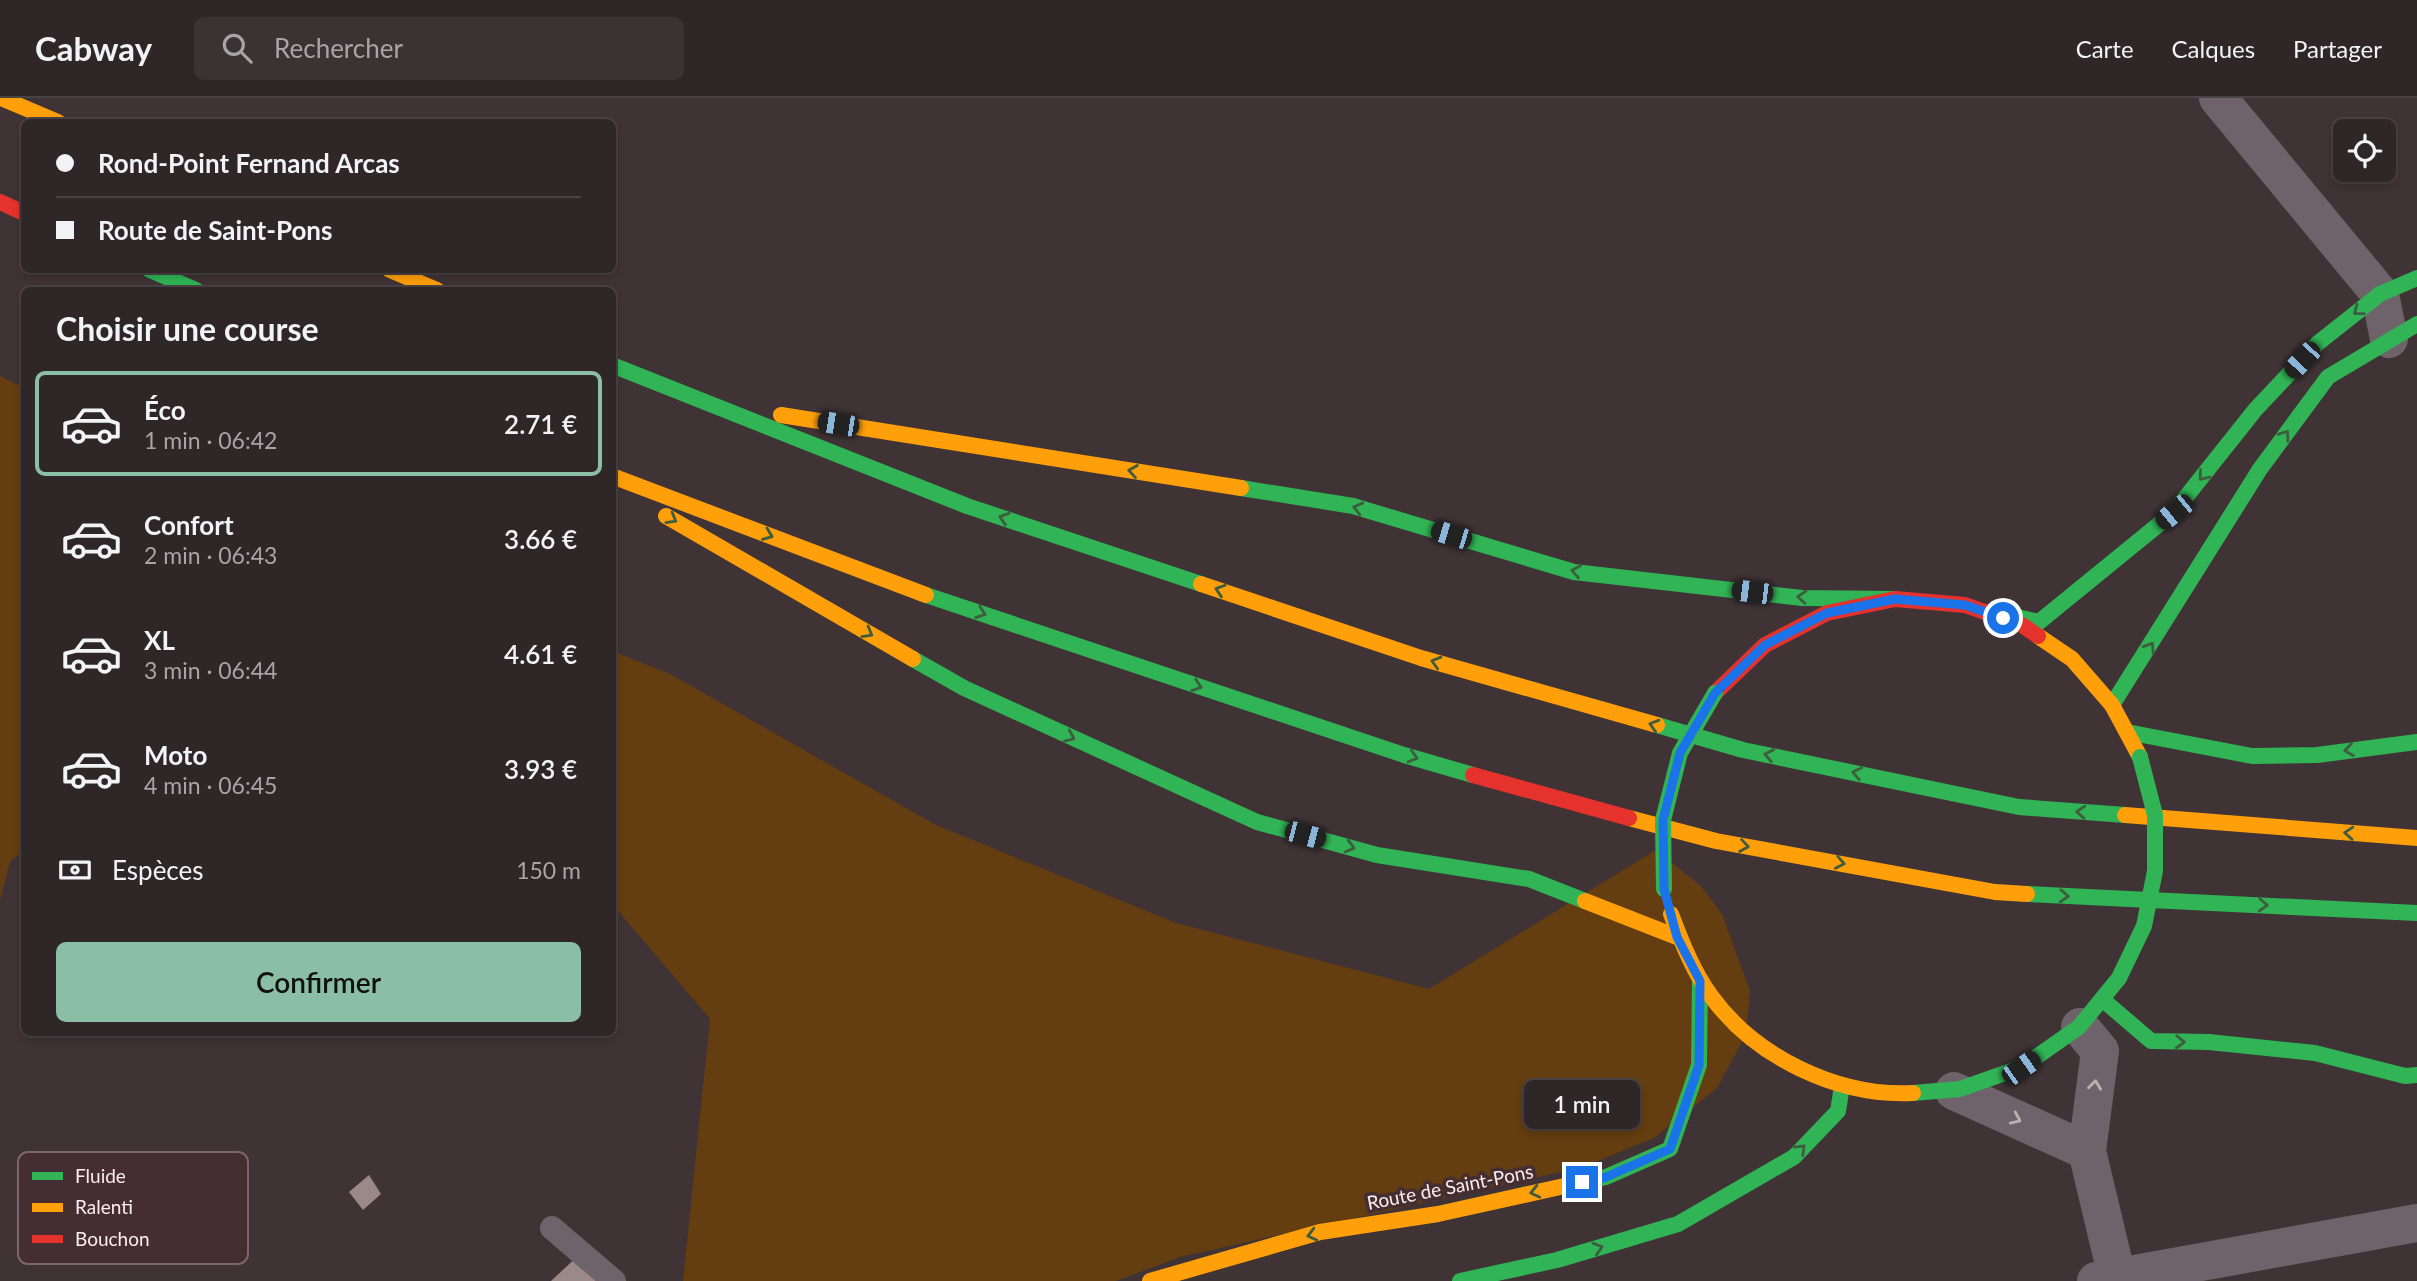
<!DOCTYPE html>
<html lang="fr">
<meta charset="utf-8">
<style>
:root{--surface:#2f2628;--page:#3b3234;--text:#f1f3f6;--muted:#a7a5a8;--line:#4a4345;--accent:#8abfa5}
body{margin:0;font-family:Lato,sans-serif;background:var(--page);color:var(--text);height:100vh;display:flex;flex-direction:column;font-size:26px;white-space:nowrap}
*{box-sizing:border-box;margin:0}
p{font-size:23px;color:var(--muted)}
.icon{flex:none;width:38px;height:38px;fill:none;stroke:currentColor;stroke-width:2;stroke-linecap:round;stroke-linejoin:round}
.map{position:relative;flex:1;overflow:hidden}
.drawer{position:absolute;left:21px;top:189px;width:595px;height:749px;display:flex;flex-direction:column;background:var(--surface);border-radius:10px;box-shadow:0 4px 10px #0003,0 0 0 2px var(--line)}
.drawer>*{flex:none}
.top-card{position:absolute;left:21px;top:21px;width:595px;height:154px;border-radius:10px;box-shadow:0 4px 10px #0003,0 0 0 2px var(--line);display:grid;align-content:center;height:154px;padding:0 35px;background:var(--surface)}
.buttons{position:absolute;left:2333px;top:21px;display:grid;gap:14px}
.buttons a{display:grid;place-items:center;width:63px;height:63px;border-radius:10px;background:var(--surface);box-shadow:0 4px 10px #0003,0 0 0 2px var(--line);font-size:35px}
.end{position:absolute;width:32px;height:32px;margin:-16px;border:9px solid #1a73e8;background:#fff;box-shadow:0 0 0 4px #fff}
.from{border-radius:50%}
.bubble{position:absolute;height:49px;border-radius:10px;background:var(--surface);box-shadow:0 4px 10px #0003,0 0 0 2px var(--line);font-size:23px;font-weight:600;line-height:49px;text-align:center}
.car{position:absolute;width:21px;height:42px;margin:-21px -10px;border-radius:9px;box-shadow:0 0 5px 2px #0007;background:linear-gradient(#222 24%,#8ab4d8 0 40%,#222 0 76%,#8ab4d8 0 86%,#222 0)}
.top-card b{display:flex;align-items:center;gap:24px;height:66px;font-size:26px}
.top-card b+b{border-top:2px solid var(--line)}
.top-card i{width:18px;height:18px;background:var(--text)}
ul{padding:0;list-style:none}
li{display:flex;align-items:center;gap:21px;height:105px;margin:0 14px 10px;padding:0 21px;border:4px solid transparent;border-radius:10px}
li div{flex:1}
li b{display:block;font-size:26px}
li em{font-style:normal;font-weight:600}
li.current{border-color:var(--accent)}
li>.icon{width:63px;height:63px;stroke-width:1.5}
h2{padding:0 35px;font-size:32px;line-height:84px}
.pay{display:flex;align-items:center;gap:18px;height:77px;padding:0 35px;font-size:26px}
.pay p{margin-inline-start:auto}
.cta{display:flex;gap:14px;margin-top:auto;padding:14px 35px}
.cta a{flex:1;height:80px;border-radius:10px;background:var(--accent);color:#111;font-size:28px;font-weight:600;line-height:80px;text-align:center}
header{display:flex;align-items:center;gap:42px;box-sizing:border-box;height:98px;padding:0 35px;background:var(--surface);border-bottom:2px solid var(--line)}
header strong{font-size:33px}
nav{display:flex;gap:38px;margin-inline-start:auto;font-size:24px}
.search{width:490px;height:63px;background:var(--page);display:flex;align-items:center;gap:18px;box-sizing:border-box;padding:0 24px;border-radius:10px;color:var(--muted);font-size:26px}
.map>svg:first-child{display:block}
.green{fill:#643d10}
.building{fill:#9a8987}
.lines{fill:none;stroke-linecap:round;stroke-linejoin:round}
.lane{stroke:#6f636b;stroke-width:24}
.street{stroke:#6f636b;stroke-width:38}
.fast{stroke:#30b455;stroke-width:16}
.slow{stroke:#ff9f0a;stroke-width:16}
.jam{stroke:#e5322d;stroke-width:16}
.fast-bridge{stroke:#30b455;stroke-width:16}
.oneway{stroke:#3d5d3e}
.oneway2{stroke:#bdafb4}
.route{stroke:#1a73e8;stroke-width:9}
.labels{text-anchor:middle;stroke-width:7;stroke-linejoin:round;paint-order:stroke}
.street-label{font-size:19px;fill:#fcedf0;stroke:#442e32}
.key{fill:#442e32;stroke:#7b676b;stroke-width:2}
.key-label{font-size:19px;fill:#fcedf0}
</style>
<header>
<strong>Cabway</strong>
<div class="search"><svg class="icon" aria-label="search" viewBox="0 0 24 24"><circle cx="10" cy="10" r="6"/><path d="M15 15l6 6"/></svg>Rechercher</div>
<nav><a>Carte</a><a>Calques</a><a>Partager</a></nav>
</header>
<div class="map">
<svg width="2417" height="1183" viewBox="0 0 2417 1183">
<rect width="100%" height="100%" fill="#3f3336"/>
<path class="green" d="M 0,278 L 24,290 L 24,751 L 10,764 L 0,802 Z
M 612,553 L 670,576 L 936,727 L 1176,825 L 1429,891 L 1656,752 L 1701,788 L 1722,816 L 1750,893 L 1746,937 L 1717,990 L 1654,1040 L 1583,1069 L 1180,1159 L 1116,1183 L 683,1183 L 710,921 L 613,807 Z"/>
<path class="building" d="M 369,1077 L 381,1096 L 363,1112 L 349,1094 Z
M 581,1155 L 597,1183 L 551,1183 Z"/>
<g class="lines">
<path class="lane" d="M 552,1130 L 614,1183"/>
<path class="street" d="M 2218,0 L 2380,196 L 2389,241
M 2080,929 L 2100,953 L 2087,1053 L 2117,1179
M 1954,993 L 2087,1053
M 2096,1183 L 2417,1125"/>
<path class="fast" d="M 150,172 L 196,192
M 612,267 L 967,408 L 1201,486
M 1241,390 L 1353,408 L 1574,474 L 1802,500 L 1895,501
M 926,497 L 1404,657 L 1473,677
M 1995,514 L 2039,524 L 2174,414 L 2255,312 L 2318,245 L 2380,196 L 2417,180
M 913,561 L 964,590 L 1257,724 L 1377,757 L 1529,781 L 1585,803
M 2112,607 L 2260,371 L 2328,279 L 2417,226
M 1657,627 L 1743,652 L 2019,709 L 2125,717
M 2127,634 L 2252,658 L 2317,657 L 2417,644
M 2027,796 L 2417,815
M 2102,901 L 2151,943 L 2209,944 L 2315,955 L 2405,978 L 2417,977
M 1913,995 L 1960,991 L 2022,969 L 2079,929 L 2119,880
M 1578,1085 L 1606,1079 L 1670,1051 L 1699,967 L 1700,883
M 1460,1183 L 1557,1162 L 1678,1126 L 1794,1059 L 1838,1013 L 1842,988"/>
<path class="slow" d="M 1,0 L 58,24
M 390,172 L 437,192
M 781,317 L 1241,390
M 612,378 L 926,497
M 666,418 L 913,561
M 1201,486 L 1421,560 L 1657,627
M 2038,538 L 2072,561 L 2112,607 L 2140,659
M 2125,717 L 2417,740
M 1629,720 L 1716,743 L 1995,794 L 2027,796
M 1585,803 L 1677,839
M 1671,816 C 1682,845 1693,873 1711,898 C 1755,959 1838,999 1913,995
M 1150,1183 L 1320,1134 L 1438,1116 L 1578,1085"/>
<path class="jam" d="M 0,104 L 24,115
M 1715,595 L 1765,547 L 1827,515 L 1895,501 L 1965,507 L 2022,527 L 2038,538
M 1473,677 L 1629,720"/>
<path class="fast-bridge" d="M 1664,791 L 1663,722 L 1680,655 L 1715,595
M 2119,880 L 2144,828 L 2155,773 L 2155,717 L 2140,659"/>
</g>
<defs><path id="oneway-chevron" d="M-2-3.5L2.5 0L-2 3.5" fill="none" stroke-width="1.6" stroke-linecap="round" stroke-linejoin="round" transform="scale(1.75)"/></defs>
<g class="oneway">
<use href="#oneway-chevron" transform="translate(2358 213) rotate(142)"/>
<use href="#oneway-chevron" transform="translate(2285 337) rotate(-54)"/>
<use href="#oneway-chevron" transform="translate(1133 373) rotate(-171)"/>
<use href="#oneway-chevron" transform="translate(2203 378) rotate(129)"/>
<use href="#oneway-chevron" transform="translate(1358 410) rotate(-166)"/>
<use href="#oneway-chevron" transform="translate(1004 420) rotate(-162)"/>
<use href="#oneway-chevron" transform="translate(672 421) rotate(30)"/>
<use href="#oneway-chevron" transform="translate(768 437) rotate(21)"/>
<use href="#oneway-chevron" transform="translate(1576 473) rotate(-169)"/>
<use href="#oneway-chevron" transform="translate(1220 492) rotate(-162)"/>
<use href="#oneway-chevron" transform="translate(1802 499) rotate(-176)"/>
<use href="#oneway-chevron" transform="translate(981 515) rotate(19)"/>
<use href="#oneway-chevron" transform="translate(868 535) rotate(30)"/>
<use href="#oneway-chevron" transform="translate(2150 549) rotate(-57)"/>
<use href="#oneway-chevron" transform="translate(1436 564) rotate(-164)"/>
<use href="#oneway-chevron" transform="translate(1197 588) rotate(19)"/>
<use href="#oneway-chevron" transform="translate(1654 627) rotate(-164)"/>
<use href="#oneway-chevron" transform="translate(1070 639) rotate(24)"/>
<use href="#oneway-chevron" transform="translate(2349 652) rotate(172)"/>
<use href="#oneway-chevron" transform="translate(1769 657) rotate(-169)"/>
<use href="#oneway-chevron" transform="translate(1413 659) rotate(16)"/>
<use href="#oneway-chevron" transform="translate(1857 675) rotate(-168)"/>
<use href="#oneway-chevron" transform="translate(2081 714) rotate(-176)"/>
<use href="#oneway-chevron" transform="translate(2349 735) rotate(-176)"/>
<use href="#oneway-chevron" transform="translate(1744 748) rotate(9)"/>
<use href="#oneway-chevron" transform="translate(1350 749) rotate(15)"/>
<use href="#oneway-chevron" transform="translate(1840 765) rotate(11)"/>
<use href="#oneway-chevron" transform="translate(2064 798) rotate(3)"/>
<use href="#oneway-chevron" transform="translate(2263 807) rotate(3)"/>
<use href="#oneway-chevron" transform="translate(2180 944) rotate(2)"/>
<use href="#oneway-chevron" transform="translate(1801 1051) rotate(-45)"/>
<use href="#oneway-chevron" transform="translate(1535 1094) rotate(167)"/>
<use href="#oneway-chevron" transform="translate(1312 1137) rotate(166)"/>
<use href="#oneway-chevron" transform="translate(1598 1150) rotate(-17)"/>
</g>
<g class="oneway2">
<use href="#oneway-chevron" transform="translate(2095 987) rotate(-83)"/>
<use href="#oneway-chevron" transform="translate(2016 1021) rotate(24)"/>
</g>
<g class="lines">
<path class="route" d="M 1582,1084 L 1606,1079 L 1670,1051 L 1699,967 L 1700,883 L 1677,839 L 1664,791 L 1663,722 L 1680,655 L 1715,595 L 1765,547 L 1827,515 L 1895,501 L 1965,507 L 2003,520"/>
</g>
<g class="labels">
<g class="street-label">
<text transform="translate(1450 1089) rotate(-11)" y="7">Route de Saint-Pons</text>
</g>
</g>
<rect x="18" y="1054" width="230" height="112" rx="10" class="key"/>
<rect x="32" y="1074" width="31" height="8" fill="#30b455"/>
<rect x="32" y="1105" width="31" height="9" fill="#ff9f0a"/>
<rect x="32" y="1137" width="31" height="8" fill="#e5322d"/>
<g class="key-label">
<text x="75" y="1085">Fluide</text>
<text x="75" y="1116">Ralenti</text>
<text x="75" y="1148">Bouchon</text>
</g>
</svg>
<div class="buttons">
<a><svg class="icon" aria-label="locate" viewBox="0 0 24 24"><circle cx="12" cy="12" r="6"/><path d="M12 2v4M12 18v4M2 12h4M18 12h4"/></svg></a>
</div>
<i class="end from" style="left:2003px;top:520px"></i>
<i class="end" style="left:1582px;top:1084px"></i>
<div class="bubble" style="left:1524px;top:982px;width:116px">1 min</div>
<i class="car" style="left:2302px;top:262px;rotate:223deg"></i>
<i class="car" style="left:838px;top:326px;rotate:279deg"></i>
<i class="car" style="left:2174px;top:414px;rotate:231deg"></i>
<i class="car" style="left:1451px;top:437px;rotate:287deg"></i>
<i class="car" style="left:1752px;top:494px;rotate:277deg"></i>
<i class="car" style="left:1305px;top:737px;rotate:105deg"></i>
<i class="car" style="left:2021px;top:970px;rotate:55deg"></i>
<div class="top-card">
<b><i class="from"></i>Rond-Point Fernand Arcas</b>
<b><i></i>Route de Saint-Pons</b>
</div>
<section class="drawer">
<h2>Choisir une course</h2>
<ul>
<li class="current"><svg class="icon" aria-label="car" viewBox="0 0 24 24"><path d="M5 17H2v-5l4-1 3-4h7l3 4 3 1v5h-3M9 17h6M6 11h13"/><circle cx="7" cy="17" r="2"/><circle cx="17" cy="17" r="2"/></svg><div><b>Éco</b><p>1 min · 06:42</p></div><em>2.71 €</em></li>
<li><svg class="icon" aria-label="car" viewBox="0 0 24 24"><path d="M5 17H2v-5l4-1 3-4h7l3 4 3 1v5h-3M9 17h6M6 11h13"/><circle cx="7" cy="17" r="2"/><circle cx="17" cy="17" r="2"/></svg><div><b>Confort</b><p>2 min · 06:43</p></div><em>3.66 €</em></li>
<li><svg class="icon" aria-label="car" viewBox="0 0 24 24"><path d="M5 17H2v-5l4-1 3-4h7l3 4 3 1v5h-3M9 17h6M6 11h13"/><circle cx="7" cy="17" r="2"/><circle cx="17" cy="17" r="2"/></svg><div><b>XL</b><p>3 min · 06:44</p></div><em>4.61 €</em></li>
<li><svg class="icon" aria-label="car" viewBox="0 0 24 24"><path d="M5 17H2v-5l4-1 3-4h7l3 4 3 1v5h-3M9 17h6M6 11h13"/><circle cx="7" cy="17" r="2"/><circle cx="17" cy="17" r="2"/></svg><div><b>Moto</b><p>4 min · 06:45</p></div><em>3.93 €</em></li>
</ul>
<div class="pay"><svg class="icon" aria-label="cash" viewBox="0 0 24 24"><path d="M3 7h18v10H3z"/><circle cx="12" cy="12" r="2"/></svg>Espèces<p>150 m</p></div>
<div class="cta"><a>Confirmer</a></div>
</section>
</div>
